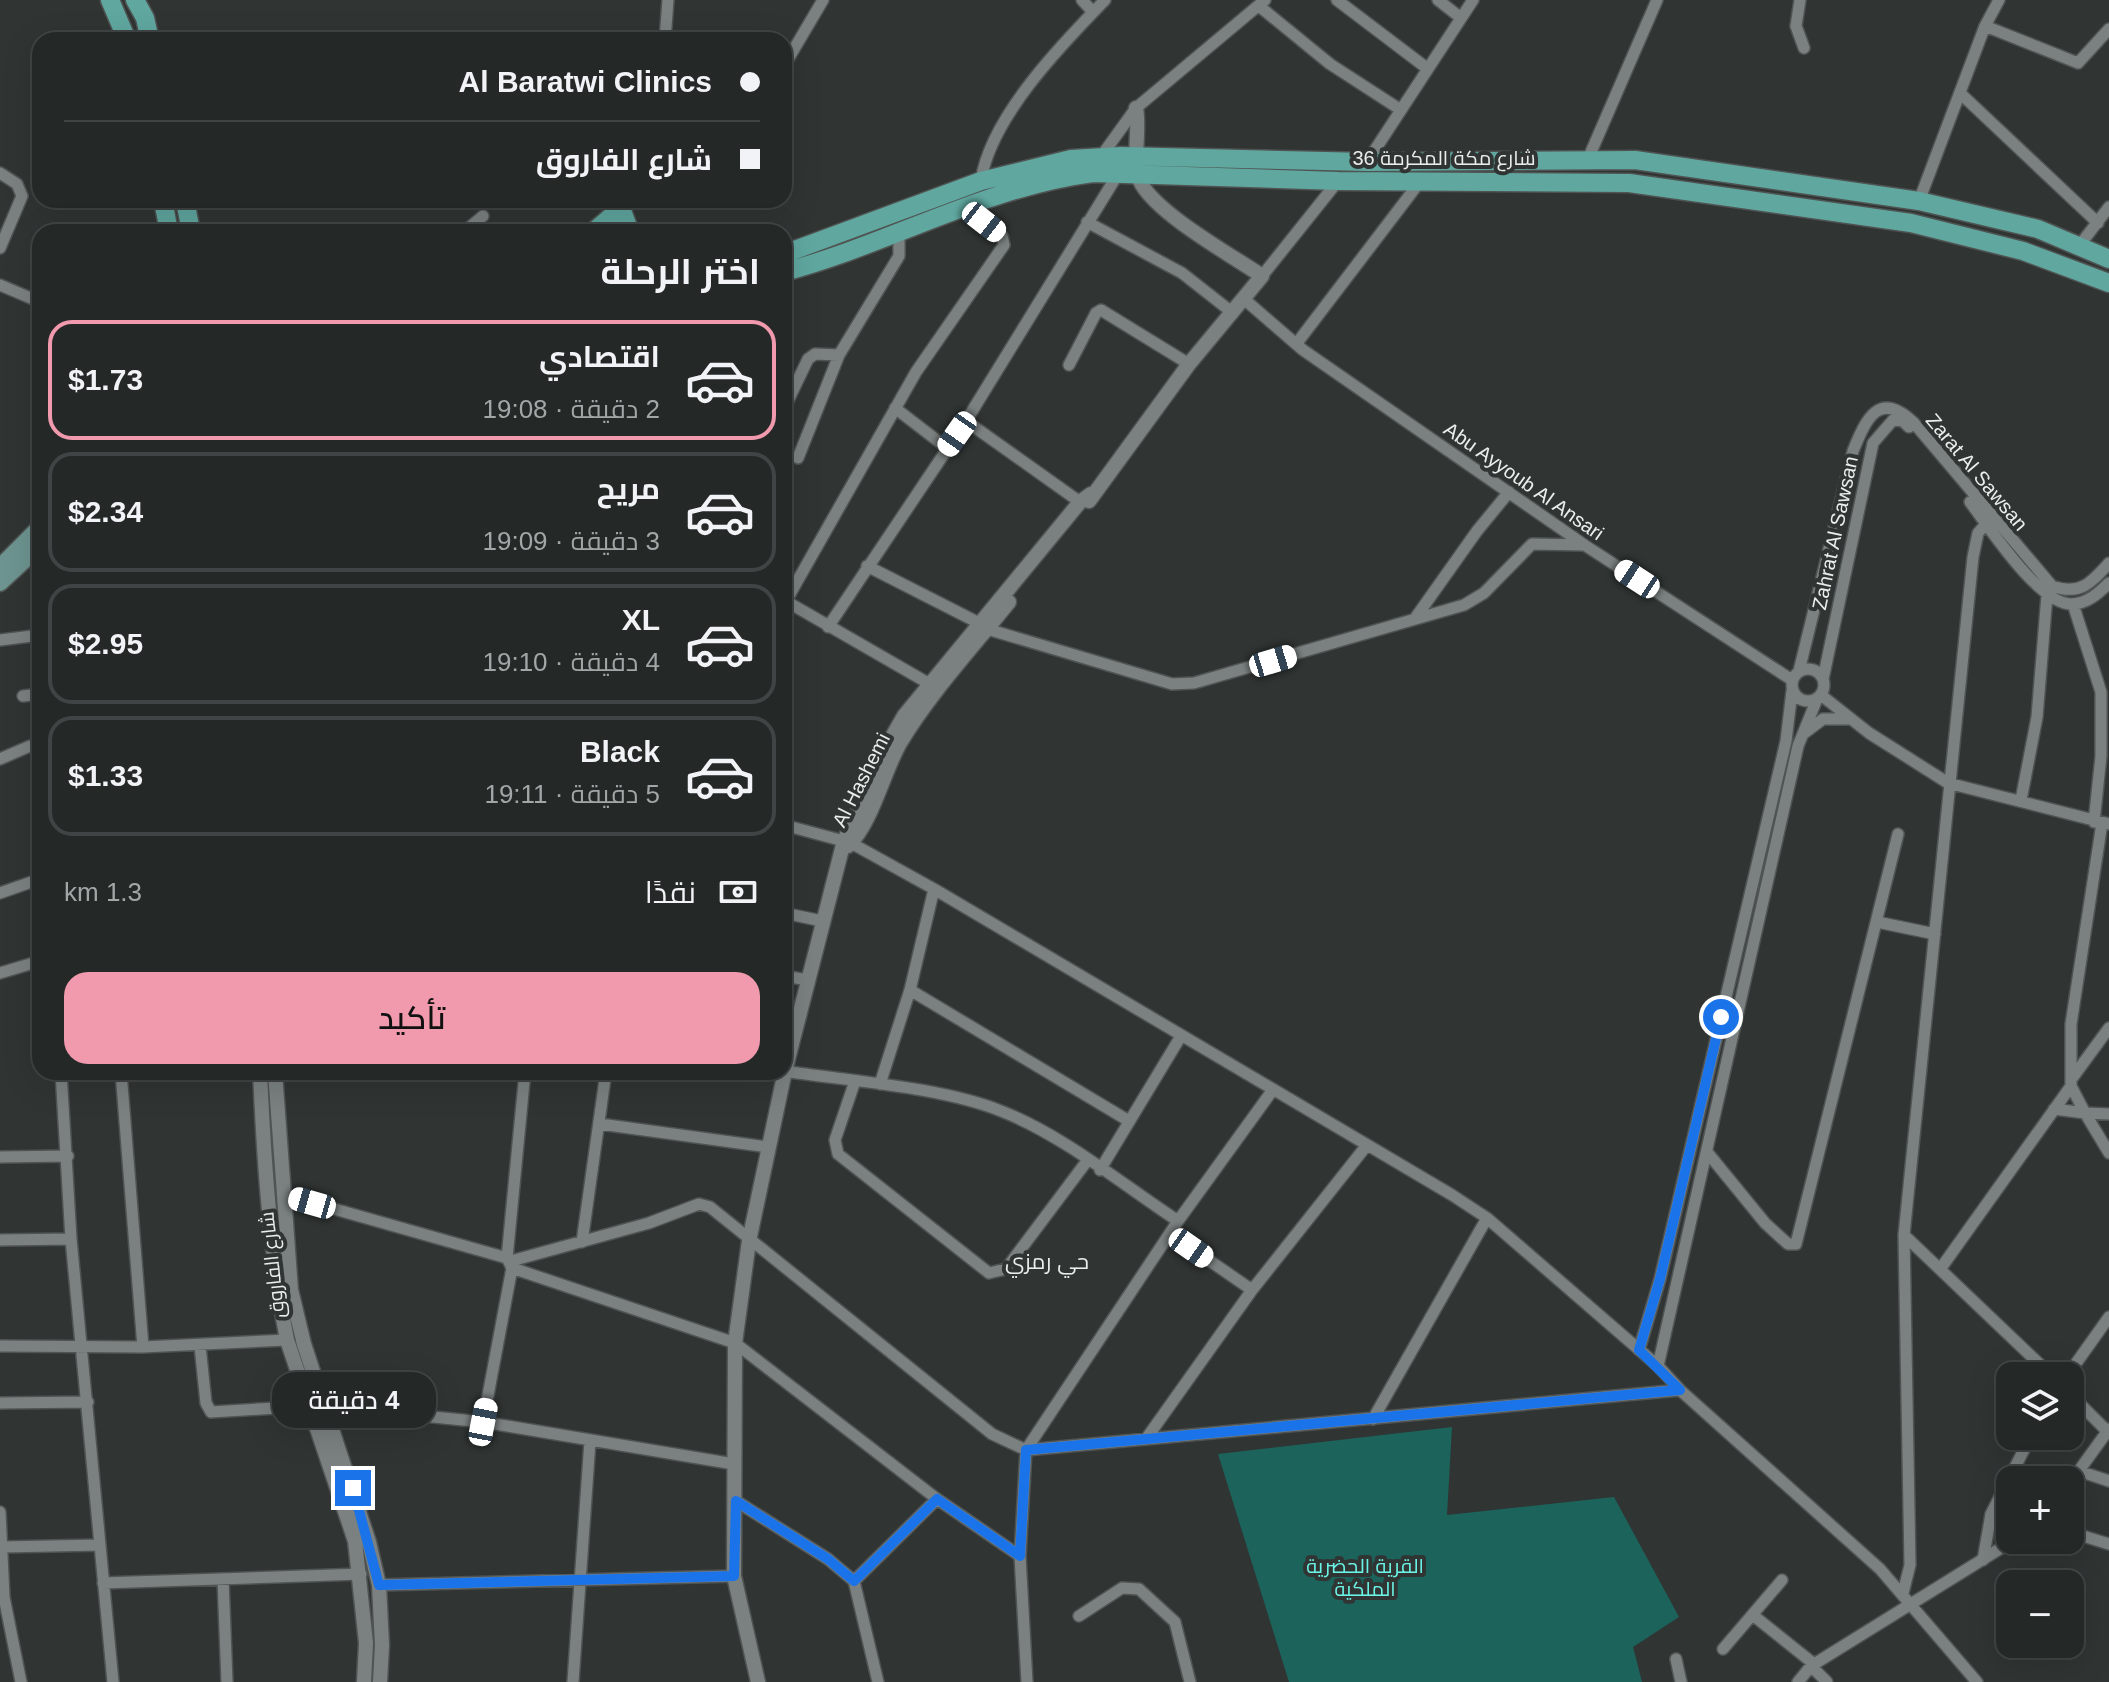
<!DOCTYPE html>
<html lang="ar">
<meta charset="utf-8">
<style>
:root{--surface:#242827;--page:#303433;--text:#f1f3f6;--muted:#a3a6a7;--line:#414444;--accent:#f29aad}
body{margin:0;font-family:Helvetica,Cairo,sans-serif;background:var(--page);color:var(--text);direction:rtl;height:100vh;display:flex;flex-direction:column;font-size:30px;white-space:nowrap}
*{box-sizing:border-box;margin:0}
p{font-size:26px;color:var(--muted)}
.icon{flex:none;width:44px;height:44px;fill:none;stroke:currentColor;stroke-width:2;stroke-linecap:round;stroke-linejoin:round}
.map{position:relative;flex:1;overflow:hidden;direction:ltr}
.details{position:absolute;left:32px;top:224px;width:760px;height:856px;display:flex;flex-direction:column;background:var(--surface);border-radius:24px;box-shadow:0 8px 32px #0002,0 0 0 2px var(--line);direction:rtl}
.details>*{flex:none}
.guide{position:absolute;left:32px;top:32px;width:760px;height:176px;border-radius:24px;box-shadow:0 8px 32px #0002,0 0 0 2px var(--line);direction:rtl;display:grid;align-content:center;height:176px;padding:0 32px;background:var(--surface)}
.buttons{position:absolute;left:1996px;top:1362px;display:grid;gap:16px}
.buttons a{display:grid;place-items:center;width:88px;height:88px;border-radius:16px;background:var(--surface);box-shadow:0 8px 32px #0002,0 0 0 2px var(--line);font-size:40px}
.end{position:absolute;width:36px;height:36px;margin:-18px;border:10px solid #1a73e8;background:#fff;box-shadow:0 0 0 4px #fff}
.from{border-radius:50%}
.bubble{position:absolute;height:56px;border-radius:24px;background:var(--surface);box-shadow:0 8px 32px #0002,0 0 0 2px var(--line);font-size:26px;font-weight:600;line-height:56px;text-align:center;direction:rtl}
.car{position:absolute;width:24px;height:48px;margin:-24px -12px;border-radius:10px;box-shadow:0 0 6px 2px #0007;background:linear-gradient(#fff 24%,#345 0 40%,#fff 0 76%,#345 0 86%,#fff 0)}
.guide b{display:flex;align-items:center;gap:28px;height:76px;font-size:30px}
.guide b+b{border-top:2px solid var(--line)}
.guide i{width:20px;height:20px;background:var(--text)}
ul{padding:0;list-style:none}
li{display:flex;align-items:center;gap:24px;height:120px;margin:0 16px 12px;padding:0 16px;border:4px solid var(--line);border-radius:24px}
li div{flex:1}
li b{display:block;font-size:30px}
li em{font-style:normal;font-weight:600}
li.on{border-color:var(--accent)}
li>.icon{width:72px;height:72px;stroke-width:1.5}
h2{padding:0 32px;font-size:36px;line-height:96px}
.pay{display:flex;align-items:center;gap:20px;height:88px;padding:0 32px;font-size:30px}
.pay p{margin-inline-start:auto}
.action{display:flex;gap:16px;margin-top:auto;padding:16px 32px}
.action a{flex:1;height:92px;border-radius:24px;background:var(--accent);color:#111;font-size:32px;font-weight:600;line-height:92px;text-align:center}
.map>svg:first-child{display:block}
.green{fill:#1c635c}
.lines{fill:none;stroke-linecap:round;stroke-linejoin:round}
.minor-casing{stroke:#4f5352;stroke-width:14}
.tertiary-casing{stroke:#4f5352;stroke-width:17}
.secondary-casing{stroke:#4f5352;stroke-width:19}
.primary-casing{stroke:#4f5352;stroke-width:21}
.minor{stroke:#7b8180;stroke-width:11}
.tertiary{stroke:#7b8180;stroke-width:14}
.secondary{stroke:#6d9490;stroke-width:16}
.primary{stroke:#5fa79f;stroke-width:18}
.route{stroke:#1a73e8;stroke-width:10}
.labels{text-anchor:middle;stroke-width:8;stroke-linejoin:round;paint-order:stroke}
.street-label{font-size:20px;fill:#eaeeed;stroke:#303534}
.park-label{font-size:20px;fill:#6bf5e6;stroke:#303534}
.neighbourhood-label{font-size:22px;fill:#eaeeed;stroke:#303534}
</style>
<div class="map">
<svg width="2109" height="1682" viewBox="0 0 2109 1682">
<rect width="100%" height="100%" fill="#303534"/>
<path class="green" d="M 1452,1427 L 1447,1515 L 1614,1497 L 1679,1617 L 1633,1647 L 1642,1682 L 1289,1682 L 1218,1454 Z"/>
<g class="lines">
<defs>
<path id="minor" d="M 1082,0 L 1093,12
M 1337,0 L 1428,69
M 1438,0 L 1461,18
M 1800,0 L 1796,26 L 1804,48
M 1259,6 L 1330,64 L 1401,110
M 1985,26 L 2078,63 L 2109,29
M 665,40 L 668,0
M 784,66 L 823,0
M 1960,93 L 2098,223
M 1100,158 L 1136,108 L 1265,0
M 1588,159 L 1657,0
M 1367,162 L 1473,0
M 0,173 L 17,184 L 22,196 L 0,248
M 981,181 C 990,118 1061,45 1105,0
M 1919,201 L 1985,26 L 1999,0
M 1087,222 L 1182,273 L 1233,313
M 464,232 L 483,216
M 612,232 L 620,212
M 2079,246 L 2109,207
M 1262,276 L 1338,181
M 0,285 L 40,302
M 1244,299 L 1303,350 L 1586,546 L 1792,680
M 1297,343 L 1422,179
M 1069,365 L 1096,313 L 1101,310 L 1189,364
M 895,408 L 947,448
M 784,409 L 808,359 L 815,354 L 839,355
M 966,421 L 1080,502
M 798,458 L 839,355 L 899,256 L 899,231
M 1970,502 C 1989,527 2039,604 2071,604 C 2087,604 2099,593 2109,583
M 867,566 L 979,623
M 784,600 L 928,683
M 786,601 L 916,372 L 1004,245 L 1002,236 L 965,208
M 2073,604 L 2101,692 L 2101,756 L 2094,822
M 1416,617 L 1477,531 L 1509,492
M 828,627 L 966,421 L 1118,174
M 987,629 L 1172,684 L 1194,683 L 1464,605 L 1484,593 L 1532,544 L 1583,545
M 0,640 L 40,635
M1792 685a16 16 0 1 1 32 0a16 16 0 1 1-32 0Z
M 1799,671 L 1853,451 C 1866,419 1879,389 1914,423 L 2052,586 C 2080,596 2091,583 2109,563
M 1823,679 L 1873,443 L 1893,420 L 1903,421 L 1909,427
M 1821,695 L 1869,733 L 1948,783 L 2109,824
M 23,696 L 40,694
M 1803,734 L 1823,719 L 1848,719
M 0,759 L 30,746 L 40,747
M 2021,800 L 2037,717 L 2047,595
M 784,825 L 851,843 L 934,889 L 1452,1195 L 1487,1218 L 1658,1366 L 1680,1390 L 1880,1569 L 1977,1682
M 0,893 L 40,879
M 784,913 L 822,921
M 1877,922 L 1935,934
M 0,973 L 40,961
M 784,976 L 808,980
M 910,990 L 1129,1121
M 784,1071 C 849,1081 941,1087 1001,1111 C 1063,1135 1123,1185 1178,1221
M 61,1072 L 71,1239 L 113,1682
M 121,1072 L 143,1347
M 2073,1077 L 2109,1028
M 855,1081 L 835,1140 L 838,1154 L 989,1273 L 1006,1269 L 1087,1161
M 880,1084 L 910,990 L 934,889
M 2071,1086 L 2071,1024 L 2102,823
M 2054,1109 L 2085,1113 L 2109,1153
M 600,1124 L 768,1147
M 1707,1152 L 1765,1223 L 1788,1244 L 1796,1244 L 1898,834
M 0,1157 L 68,1156
M 1100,1170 L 1181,1036
M 285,1195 L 507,1258 L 512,1268 L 735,1343 L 937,1499 L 1020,1556
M 1171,1234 L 1252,1290
M 1904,1235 L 2052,1376
M 0,1240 L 71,1239
M 582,1242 L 606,1072
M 507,1258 L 525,1072
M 511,1261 L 649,1223 L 699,1204 L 710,1207 L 992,1434 L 1026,1450 L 1178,1221 L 1272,1091
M 1941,1268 L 2071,1086 L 2085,1113 L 2109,1114
M 0,1346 L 143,1347 L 287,1340
M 200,1346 L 206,1403 L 211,1412 L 309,1406
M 1639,1350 L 1660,1279 L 1786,741 L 1792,691
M 1658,1366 L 1798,746 L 1817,699
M 2067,1376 L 2109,1317
M 2070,1394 L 2107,1431
M 0,1403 L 88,1402
M 324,1406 L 483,1422 L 734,1464
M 1373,1419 L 1487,1218
M 483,1422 L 512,1268
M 1146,1439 L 1252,1290 L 1367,1145
M 2079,1471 L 2109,1481
M 2070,1483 L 2109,1429
M 736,1501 L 828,1559 L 854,1581 L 878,1682
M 0,1512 L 4,1597 L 21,1682
M 2070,1532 L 2109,1544
M 2,1547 L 100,1545
M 1983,1560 L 1991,1514 L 2031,1436
M 223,1579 L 227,1682
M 854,1581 L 937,1499
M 103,1583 L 361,1574
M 379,1585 L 734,1576
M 1903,1593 L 1910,1565 L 1904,1235 L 1973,557 L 1978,533 L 1992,517
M 1079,1616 L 1122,1588 L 1139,1589 L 1175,1622 L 1190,1682
M 1754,1616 L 1814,1664
M 1723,1649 L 1782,1580
M 1676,1659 L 1681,1682
M 1811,1666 L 1827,1682
M 573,1682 L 590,1441
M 1027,1682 L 1020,1556 L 1026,1450 L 1680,1390
M 1798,1682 L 1811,1666 L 2014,1540"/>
<path id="tertiary" d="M 1089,501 L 1189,364 L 1262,276 C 1233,256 1147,209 1138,176 C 1133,155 1140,130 1136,108
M 848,846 C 872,823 883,773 900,743 C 931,692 972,648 1009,602
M 260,1072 C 264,1161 270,1252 287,1340 L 355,1541 L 366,1643 L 364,1682
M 275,1072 L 291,1290 L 304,1344 L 369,1542 L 379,1585 L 382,1645 L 380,1682
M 758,1682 L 734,1576 L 735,1343 L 749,1241 L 785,1071 L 844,841 L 881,756 L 904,716 L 1080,502 L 1091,494"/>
<path id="secondary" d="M 0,567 L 40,527
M 0,583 L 40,546"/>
<path id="primary" d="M 110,0 L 127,40
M 135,0 L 145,18 L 150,40
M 163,200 L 169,232
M 185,200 L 191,232
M 593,232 L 621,208 L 630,232
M 784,254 L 981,181 L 1071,159 L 1121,156 L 1367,162 L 1635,160 L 1919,201 L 2038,229 L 2109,259
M 784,272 C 889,244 985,187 1093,173 L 1338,181 L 1629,183 L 1911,223 L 2023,251 L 2109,283"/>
</defs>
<use href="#minor" class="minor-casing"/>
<use href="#tertiary" class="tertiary-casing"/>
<use href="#secondary" class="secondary-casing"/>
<use href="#primary" class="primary-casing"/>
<use href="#minor" class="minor"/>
<use href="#tertiary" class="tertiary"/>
<use href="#secondary" class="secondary"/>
<use href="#primary" class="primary"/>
</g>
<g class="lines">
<path class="route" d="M 353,1488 L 379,1585 L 734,1576 L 736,1501 L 828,1559 L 854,1581 L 937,1499 L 1020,1556 L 1026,1450 L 1680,1390 L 1639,1350 L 1660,1279 L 1721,1017"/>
</g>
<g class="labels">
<g class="street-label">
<text x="1444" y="165">شارع مكة المكرمة 36</text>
<text transform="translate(1977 472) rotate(50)" y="7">Zarat Al Sawsan</text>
<text transform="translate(1524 481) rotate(35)" y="7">Abu Ayyoub Al Ansari</text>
<text transform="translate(1835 533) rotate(-78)" y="7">Zahrat Al Sawsan</text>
<text transform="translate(861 780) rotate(-63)" y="7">Al Hashemi</text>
<text transform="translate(272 1265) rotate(-96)" y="7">شارع الفاروق</text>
</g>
<g class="park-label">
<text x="1365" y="1573">القرية الحضرية<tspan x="1365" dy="23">الملكية</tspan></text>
</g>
<g class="neighbourhood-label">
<text x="1047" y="1269">حي رمزي</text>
</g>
</g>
</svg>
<div class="buttons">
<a><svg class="icon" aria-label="layers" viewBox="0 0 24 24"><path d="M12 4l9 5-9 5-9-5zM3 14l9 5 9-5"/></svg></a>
<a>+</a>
<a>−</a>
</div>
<i class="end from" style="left:1721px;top:1017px"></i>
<i class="end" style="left:353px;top:1488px"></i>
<div class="bubble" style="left:272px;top:1372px;width:164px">4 دقيقة</div>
<i class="car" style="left:984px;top:222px;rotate:128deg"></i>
<i class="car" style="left:957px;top:434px;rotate:215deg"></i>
<i class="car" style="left:1637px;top:579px;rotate:303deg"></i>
<i class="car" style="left:1273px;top:661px;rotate:73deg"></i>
<i class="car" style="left:312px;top:1203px;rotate:286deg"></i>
<i class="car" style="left:1191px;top:1248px;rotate:125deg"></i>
<i class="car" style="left:483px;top:1422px;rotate:11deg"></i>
<div class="guide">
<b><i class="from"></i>Al Baratwi Clinics</b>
<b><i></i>شارع الفاروق</b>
</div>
<section class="details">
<h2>اختر الرحلة</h2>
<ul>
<li class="on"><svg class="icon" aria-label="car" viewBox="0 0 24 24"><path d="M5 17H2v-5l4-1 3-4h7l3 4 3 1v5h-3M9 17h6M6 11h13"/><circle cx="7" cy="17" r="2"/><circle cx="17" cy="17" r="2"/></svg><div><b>اقتصادي</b><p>2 دقيقة · 19:08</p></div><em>$1.73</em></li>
<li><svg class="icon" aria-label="car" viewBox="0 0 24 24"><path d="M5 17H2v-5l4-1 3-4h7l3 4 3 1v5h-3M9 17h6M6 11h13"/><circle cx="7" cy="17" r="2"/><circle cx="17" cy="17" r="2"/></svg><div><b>مريح</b><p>3 دقيقة · 19:09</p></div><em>$2.34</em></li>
<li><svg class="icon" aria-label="car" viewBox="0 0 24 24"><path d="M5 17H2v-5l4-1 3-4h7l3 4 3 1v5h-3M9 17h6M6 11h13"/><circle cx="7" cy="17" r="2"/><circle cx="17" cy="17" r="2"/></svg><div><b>XL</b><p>4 دقيقة · 19:10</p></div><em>$2.95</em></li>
<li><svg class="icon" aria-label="car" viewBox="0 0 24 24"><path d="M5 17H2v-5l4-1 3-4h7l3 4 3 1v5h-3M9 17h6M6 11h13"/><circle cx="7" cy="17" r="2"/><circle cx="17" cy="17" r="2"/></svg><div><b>Black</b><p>5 دقيقة · 19:11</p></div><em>$1.33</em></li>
</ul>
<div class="pay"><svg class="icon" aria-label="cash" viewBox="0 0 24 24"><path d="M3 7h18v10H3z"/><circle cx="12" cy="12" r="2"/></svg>نقدًا<p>1.3 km</p></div>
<div class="action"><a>تأكيد</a></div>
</section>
</div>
